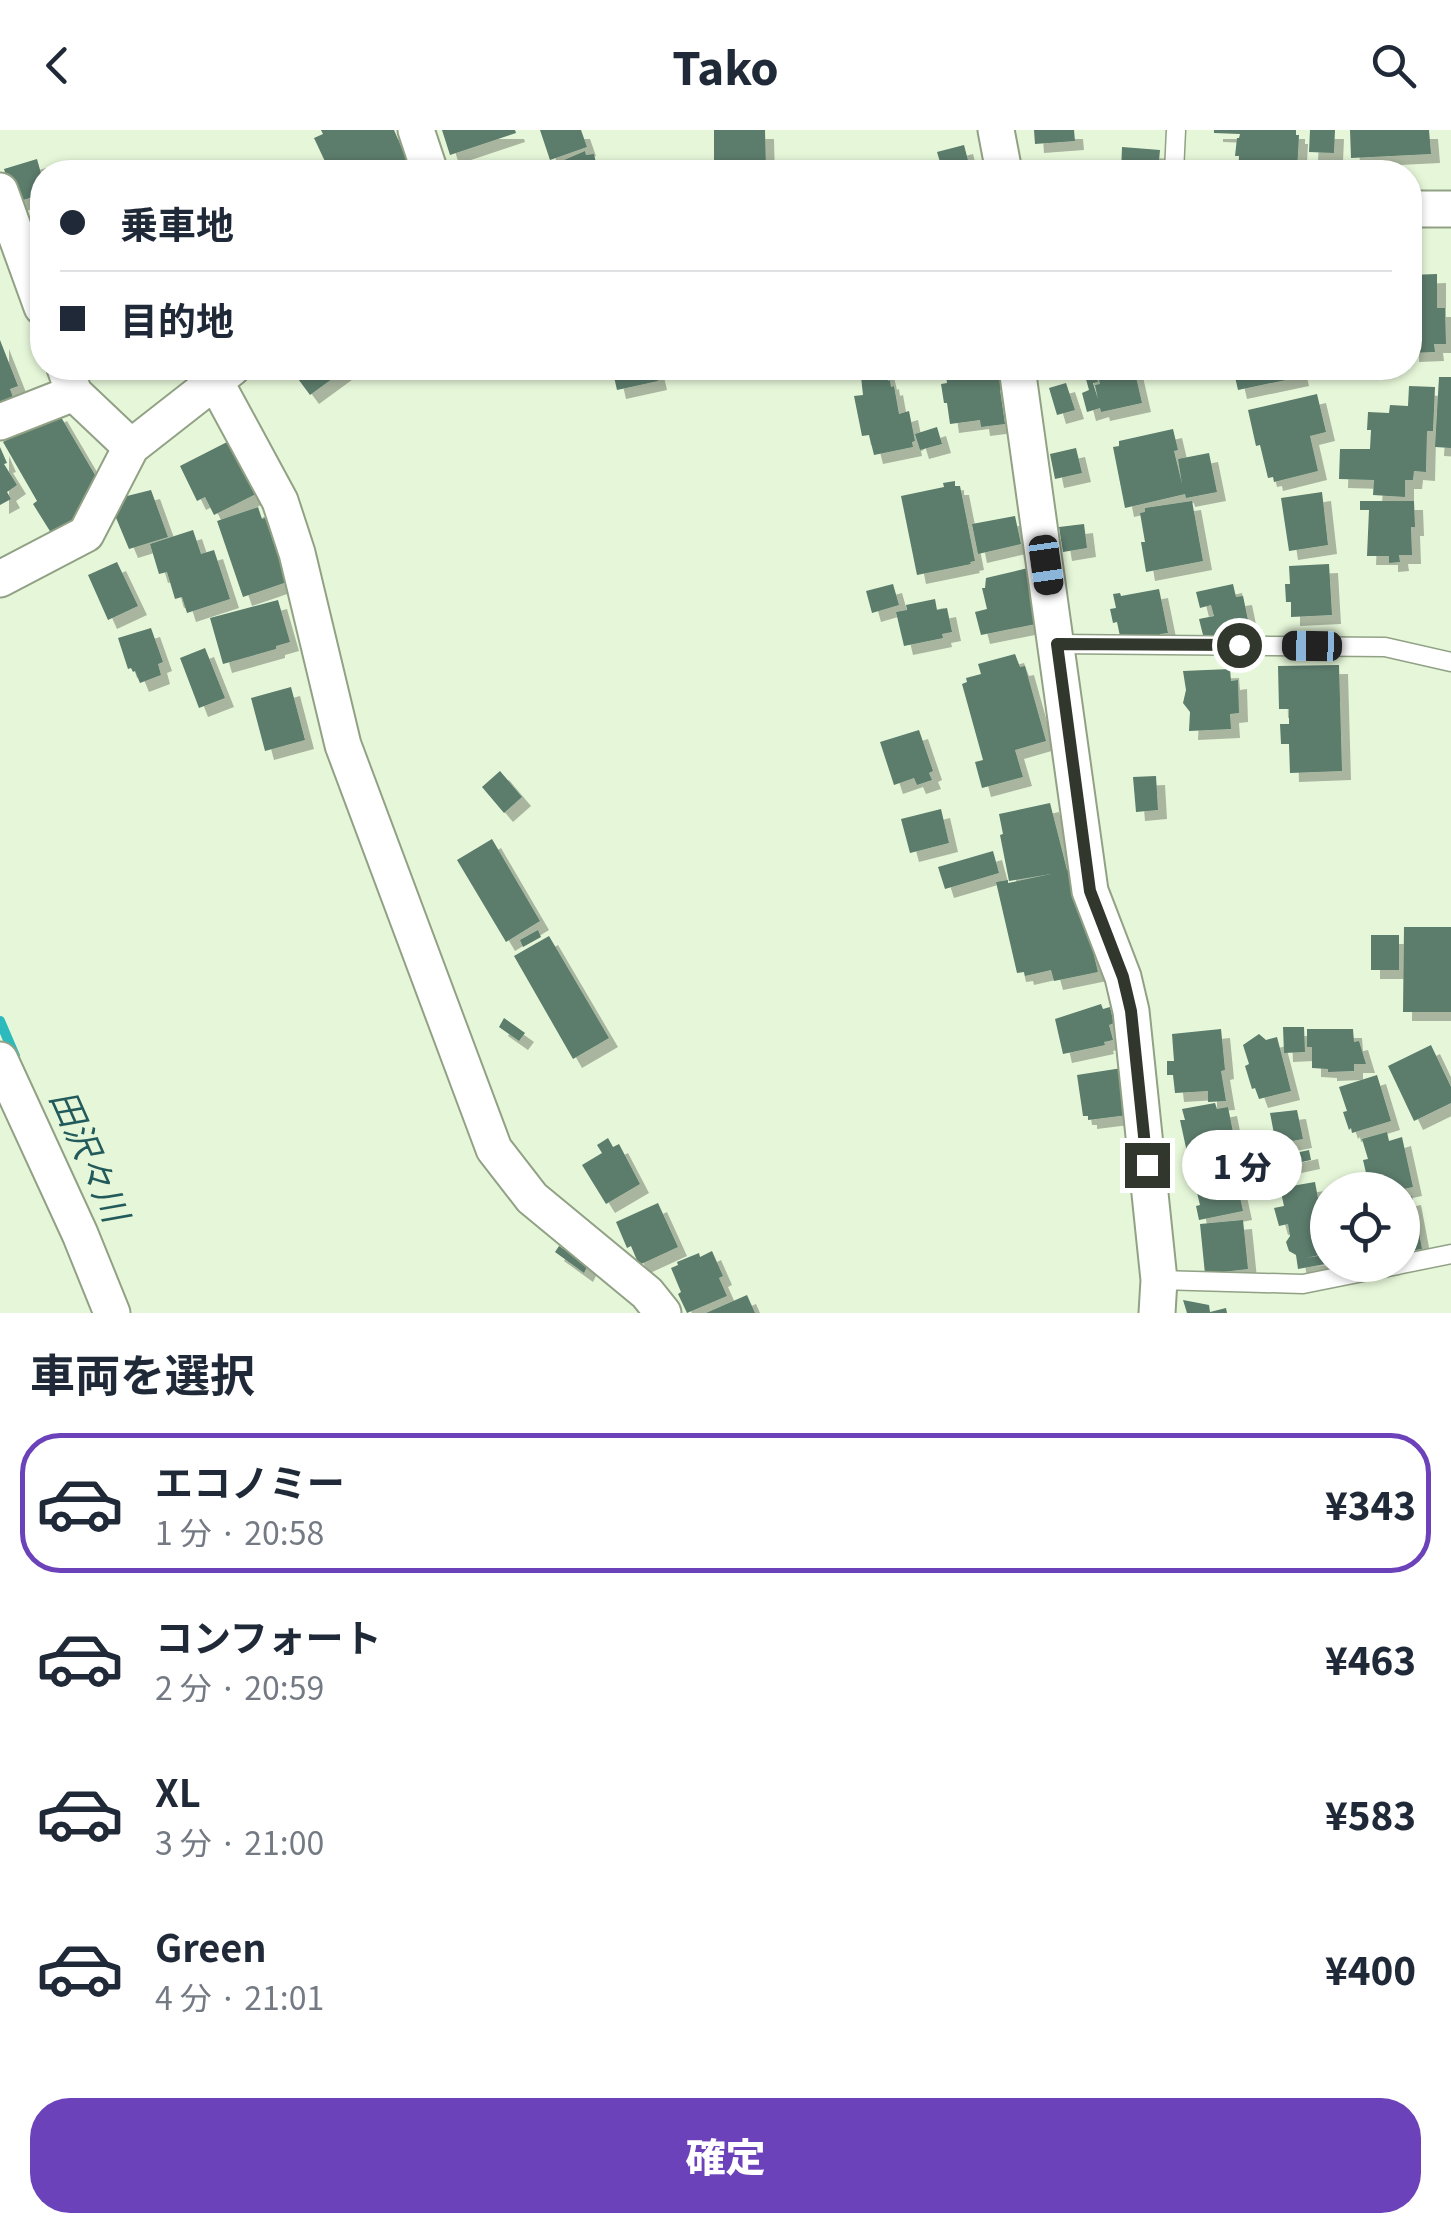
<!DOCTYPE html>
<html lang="ja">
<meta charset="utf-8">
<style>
:root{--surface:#fff;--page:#f2f2f3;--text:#1f2937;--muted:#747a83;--line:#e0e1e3;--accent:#6c42ba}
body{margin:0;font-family:Georgia,"Noto Sans JP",serif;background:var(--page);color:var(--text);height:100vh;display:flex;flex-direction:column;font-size:38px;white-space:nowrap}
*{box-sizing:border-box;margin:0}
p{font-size:32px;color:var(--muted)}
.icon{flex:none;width:55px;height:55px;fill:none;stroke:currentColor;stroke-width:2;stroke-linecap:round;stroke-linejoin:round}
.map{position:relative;height:1183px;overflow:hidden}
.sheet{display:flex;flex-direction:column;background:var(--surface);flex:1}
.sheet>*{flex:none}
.guide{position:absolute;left:30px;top:30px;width:1392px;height:220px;border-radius:40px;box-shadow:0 2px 8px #0004;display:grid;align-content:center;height:220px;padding:0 30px;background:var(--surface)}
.fabs{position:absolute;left:1310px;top:1042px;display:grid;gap:20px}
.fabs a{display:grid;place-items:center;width:110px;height:110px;border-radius:50%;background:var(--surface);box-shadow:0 2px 8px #0004;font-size:50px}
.end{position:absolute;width:45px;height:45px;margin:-22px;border:12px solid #31372c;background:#fff;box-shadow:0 0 0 5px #fff}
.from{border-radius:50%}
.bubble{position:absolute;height:70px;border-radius:35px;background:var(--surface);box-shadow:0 2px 8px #0004;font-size:32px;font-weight:800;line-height:70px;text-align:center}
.car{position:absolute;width:30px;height:60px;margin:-30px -15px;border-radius:12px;box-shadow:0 0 8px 2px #0007;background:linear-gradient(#222 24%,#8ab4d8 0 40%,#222 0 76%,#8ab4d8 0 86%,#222 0)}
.guide b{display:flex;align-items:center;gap:35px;height:95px;font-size:38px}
.guide b+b{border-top:2px solid var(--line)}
.guide i{width:25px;height:25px;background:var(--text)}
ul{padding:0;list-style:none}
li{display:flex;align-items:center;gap:30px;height:140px;margin:0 20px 15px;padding:0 10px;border:5px solid transparent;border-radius:40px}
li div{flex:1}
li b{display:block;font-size:38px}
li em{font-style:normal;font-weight:800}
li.current{border-color:var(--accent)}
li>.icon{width:90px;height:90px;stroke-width:1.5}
h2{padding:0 30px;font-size:45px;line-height:120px}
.cta{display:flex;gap:20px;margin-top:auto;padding:20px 30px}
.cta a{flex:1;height:115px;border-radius:40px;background:var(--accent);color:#fff;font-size:40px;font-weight:800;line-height:115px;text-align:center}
header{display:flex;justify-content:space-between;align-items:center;height:130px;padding:0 30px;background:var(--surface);font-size:45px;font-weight:800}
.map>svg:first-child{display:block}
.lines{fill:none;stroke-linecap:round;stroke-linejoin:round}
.stream{stroke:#2cbabd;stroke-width:10}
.building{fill:#5b7b6c;filter:url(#shadow)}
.service-casing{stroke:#91a185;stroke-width:21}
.minor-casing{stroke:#91a185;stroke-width:39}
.service{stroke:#fff;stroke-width:18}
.minor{stroke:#fff;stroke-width:35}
.route{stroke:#31372c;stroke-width:12}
.labels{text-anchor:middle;stroke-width:10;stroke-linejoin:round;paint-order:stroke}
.water-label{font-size:35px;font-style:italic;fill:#235b5c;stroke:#e6f7d9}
</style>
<header><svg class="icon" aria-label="back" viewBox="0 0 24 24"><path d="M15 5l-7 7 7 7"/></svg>Tako<svg class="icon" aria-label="search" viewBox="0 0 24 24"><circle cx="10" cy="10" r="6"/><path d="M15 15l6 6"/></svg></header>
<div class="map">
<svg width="1451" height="1183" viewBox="0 0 1451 1183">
<defs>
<filter id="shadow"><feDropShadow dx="9" dy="9" stdDeviation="0" flood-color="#0004"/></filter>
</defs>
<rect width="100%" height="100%" fill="#e6f7d9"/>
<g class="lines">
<path class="stream" d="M 0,891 L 15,926"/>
</g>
<path class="building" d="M 321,0 L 394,0 L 410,37 L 402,42 L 340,42 L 337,36 L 329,40 L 314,8 L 323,4 Z
M 442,0 L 515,0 L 516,3 L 450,25 Z
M 540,0 L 581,0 L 587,17 L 550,30 Z
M 714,0 L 765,0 L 766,40 L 733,40 L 732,37 L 714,37 Z
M 1034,0 L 1074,0 L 1075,11 L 1035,14 Z
M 1214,0 L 1296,0 L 1296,5 L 1299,5 L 1297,42 L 1238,42 L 1239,26 L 1235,26 L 1237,8 L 1239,8 L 1240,4 L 1214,3 Z
M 1310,0 L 1335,0 L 1334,23 L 1309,22 Z
M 1350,0 L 1429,0 L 1431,24 L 1351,28 Z
M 964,15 L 971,42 L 943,42 L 937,22 Z
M 1122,17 L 1160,20 L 1158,42 L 1121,42 Z
M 585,21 L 586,25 L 594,24 L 598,42 L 536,42 Z
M 37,29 L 42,47 L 42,64 L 14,73 L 4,39 Z
M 1437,144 L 1437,178 L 1445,178 L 1446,214 L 1434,214 L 1435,222 L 1410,223 L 1410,145 Z
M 0,210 L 18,256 L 10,259 L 15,273 L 0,279 Z
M 290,238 L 347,238 L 310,265 Z
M 612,238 L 655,238 L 658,251 L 617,260 Z
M 860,238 L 885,238 L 888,251 L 890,250 L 891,257 L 894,256 L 899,284 L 909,281 L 915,311 L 912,312 L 913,317 L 874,325 L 869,305 L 862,306 L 854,266 L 863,265 Z
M 945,238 L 1009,238 L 1012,258 L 1000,260 L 1005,294 L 981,297 L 980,290 L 950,294 L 947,273 L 944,273 L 941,254 L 947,253 Z
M 1096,238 L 1134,238 L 1142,273 L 1101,282 L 1100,278 L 1087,282 L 1082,263 L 1089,260 L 1084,242 L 1094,239 L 1098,252 L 1093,253 L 1098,269 L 1095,255 L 1100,254 Z
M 1233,238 L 1298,238 L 1300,247 L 1238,260 Z
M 1439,247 L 1451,247 L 1451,318 L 1435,317 Z
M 1066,253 L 1075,280 L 1057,285 L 1049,258 Z
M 1409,256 L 1435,257 L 1433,301 L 1427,301 L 1426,342 L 1414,341 L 1413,350 L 1405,350 L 1405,367 L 1373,365 L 1374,350 L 1339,349 L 1340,319 L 1370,319 L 1371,300 L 1367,300 L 1368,282 L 1389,283 L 1390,275 L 1408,276 Z
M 1317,264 L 1326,302 L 1310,306 L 1318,341 L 1274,352 L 1273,347 L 1268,348 L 1260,315 L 1256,316 L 1248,280 Z
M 58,282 L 98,350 L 75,392 L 53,406 L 33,374 L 37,371 L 3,312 Z
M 937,297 L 942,314 L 920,320 L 915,304 Z
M 1173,299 L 1178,320 L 1174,321 L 1182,354 L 1178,329 L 1209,323 L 1217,362 L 1186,368 L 1185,364 L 1125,378 L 1113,317 L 1119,316 L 1119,311 Z
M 231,310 L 258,363 L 214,385 L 205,367 L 197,371 L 180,336 Z
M 0,317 L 7,333 L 4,334 L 17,355 L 7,362 L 11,369 L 0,375 Z
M 1076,318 L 1082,343 L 1055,349 L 1050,324 Z
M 955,351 L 955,356 L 960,356 L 975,431 L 970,432 L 971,434 L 917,445 L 901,366 L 944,357 L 943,353 Z
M 151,360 L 168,407 L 129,419 L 114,383 L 119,368 Z
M 1322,362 L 1328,415 L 1289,421 L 1281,368 Z
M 1192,371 L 1203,431 L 1146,442 L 1141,412 L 1145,412 L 1140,383 L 1145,382 L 1145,378 Z
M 1360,371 L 1414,371 L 1415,397 L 1411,397 L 1412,425 L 1399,425 L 1400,432 L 1389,433 L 1389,426 L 1367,426 L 1369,380 L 1360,380 Z
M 258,377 L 262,389 L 265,388 L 287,452 L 243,467 L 217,391 Z
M 1015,386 L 1021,414 L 978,424 L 972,394 Z
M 1084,394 L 1087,418 L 1063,422 L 1059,397 Z
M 193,400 L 201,424 L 214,420 L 230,469 L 187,483 L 182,467 L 175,469 L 167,442 L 159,444 L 150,414 Z
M 117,432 L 138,476 L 108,490 L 88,445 Z
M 1329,434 L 1332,485 L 1291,487 L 1291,472 L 1286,472 L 1285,454 L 1290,454 L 1289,436 Z
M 1028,438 L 1041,493 L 981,505 L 975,482 L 987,479 L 982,458 L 985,458 L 986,448 Z
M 893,454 L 899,475 L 872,483 L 866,461 Z
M 1233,454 L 1236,467 L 1243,466 L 1249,495 L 1240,497 L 1240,501 L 1204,509 L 1199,489 L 1214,486 L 1211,475 L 1200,478 L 1196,462 Z
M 1159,459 L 1168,503 L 1160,504 L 1161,510 L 1121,511 L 1117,492 L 1113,493 L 1110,479 L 1116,478 L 1113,464 L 1120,463 L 1121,466 Z
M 935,469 L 937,480 L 947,478 L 952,502 L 942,504 L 943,508 L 904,516 L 896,482 L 907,480 L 906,475 Z
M 278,470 L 290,512 L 276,516 L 276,519 L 223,534 L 210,488 Z
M 151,498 L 163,532 L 158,534 L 161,545 L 140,553 L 135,541 L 133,542 L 131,538 L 128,539 L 118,508 Z
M 205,518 L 225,568 L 199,578 L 180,528 Z
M 1015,524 L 1020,537 L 1025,536 L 1046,611 L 1015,620 L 1023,647 L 982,658 L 975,632 L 983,630 L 962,554 L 967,552 L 966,548 L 981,544 L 978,534 Z
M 1339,535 L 1342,641 L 1290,643 L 1289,614 L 1281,614 L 1280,594 L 1289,594 L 1289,579 L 1279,579 L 1278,536 Z
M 1230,539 L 1231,551 L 1238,550 L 1239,583 L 1230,584 L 1231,599 L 1189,601 L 1190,582 L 1183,573 L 1186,560 L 1183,541 Z
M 291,557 L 305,610 L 265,621 L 251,568 Z
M 919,600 L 933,641 L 929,643 L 932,650 L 917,655 L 914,648 L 894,655 L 880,612 Z
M 500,641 L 522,667 L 504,683 L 482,657 Z
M 1156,646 L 1158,680 L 1136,682 L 1133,647 Z
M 1050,673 L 1067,740 L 1076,738 L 1080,768 L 1098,842 L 1054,851 L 1051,840 L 1025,846 L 1024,842 L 1017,843 L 996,752 L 1008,750 L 1008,753 L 1051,744 L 1009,751 L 1000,705 L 1003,704 L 999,684 Z
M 941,679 L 949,713 L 910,723 L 901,689 Z
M 492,709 L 540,791 L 506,812 L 457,730 Z
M 993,721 L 999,743 L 945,759 L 938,737 Z
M 1404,797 L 1451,797 L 1451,882 L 1403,882 Z
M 538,800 L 541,807 L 523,817 L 520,810 Z
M 1371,805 L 1399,805 L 1399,840 L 1371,840 Z
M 549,806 L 609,908 L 573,929 L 514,826 Z
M 1101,874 L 1103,879 L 1110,877 L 1114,893 L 1109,895 L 1113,910 L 1104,912 L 1105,915 L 1063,924 L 1055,889 Z
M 504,888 L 525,903 L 519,911 L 499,897 Z
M 1283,897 L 1304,897 L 1305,922 L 1284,923 Z
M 1221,899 L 1225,940 L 1221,941 L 1226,971 L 1208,972 L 1208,961 L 1175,963 L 1173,945 L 1167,945 L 1167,931 L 1174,931 L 1172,904 Z
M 1307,899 L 1353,899 L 1354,912 L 1359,911 L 1366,934 L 1354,934 L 1354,941 L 1328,942 L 1328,939 L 1312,938 L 1312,917 L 1307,917 Z
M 1259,904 L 1266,910 L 1277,907 L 1291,961 L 1259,969 L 1255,958 L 1252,959 L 1245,936 L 1249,934 L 1243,915 Z
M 1431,915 L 1451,957 L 1451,973 L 1414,991 L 1388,936 Z
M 1122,938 L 1128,985 L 1088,990 L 1088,986 L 1083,986 L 1077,945 Z
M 1377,945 L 1391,991 L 1352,1003 L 1351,998 L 1349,1000 L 1343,982 L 1347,981 L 1339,957 Z
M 1215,973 L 1217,979 L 1228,977 L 1236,1017 L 1188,1027 L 1180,990 L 1185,990 L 1182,979 Z
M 1297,980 L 1303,1009 L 1276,1014 L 1270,983 Z
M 1387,1002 L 1389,1011 L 1402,1007 L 1413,1057 L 1399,1060 L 1370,1060 L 1363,1030 L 1368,1029 L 1362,1009 Z
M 608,1008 L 613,1017 L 619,1014 L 640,1054 L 606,1074 L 582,1035 L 602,1023 L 597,1015 Z
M 1309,1020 L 1311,1030 L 1288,1035 L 1286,1025 Z
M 1232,1030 L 1243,1081 L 1199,1090 L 1196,1076 L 1200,1075 L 1191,1038 Z
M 1315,1052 L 1328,1123 L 1306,1128 L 1324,1125 L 1325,1134 L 1298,1139 L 1296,1125 L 1289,1121 L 1286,1112 L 1290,1106 L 1288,1094 L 1279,1096 L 1274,1078 L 1284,1076 L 1280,1058 Z
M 1412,1066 L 1422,1119 L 1402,1122 L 1402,1068 Z
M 658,1073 L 678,1117 L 639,1135 L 631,1116 L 627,1118 L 616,1092 Z
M 1243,1090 L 1248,1139 L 1205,1144 L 1200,1094 Z
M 559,1116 L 588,1135 L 584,1143 L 555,1122 Z
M 712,1121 L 723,1146 L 719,1148 L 727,1166 L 687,1183 L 678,1164 L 681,1162 L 671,1138 L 678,1135 L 677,1132 L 699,1123 L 700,1127 Z
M 747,1165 L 755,1183 L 706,1183 Z
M 1183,1170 L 1209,1175 L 1210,1182 L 1226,1178 L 1227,1183 L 1187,1183 Z"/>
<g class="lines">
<defs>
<path id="service" d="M 1174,42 L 1176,0
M 1057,514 L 1385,517 L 1451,532
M 1402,1134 L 1451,1124
M 1159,1150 L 1303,1154 L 1398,1135"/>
<path id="minor" d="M 416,0 L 430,42
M 996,0 L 1004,42
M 0,61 L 42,177
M 1410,79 L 1451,79
M 65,238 L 74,263 L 131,317
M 1017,238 L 1090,761 L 1123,847 L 1131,881 L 1159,1150 L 1157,1183
M 215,251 L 280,371 L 297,423 L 343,615 L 494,1019 L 532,1068 L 647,1163 L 663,1183
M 0,292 L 74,263
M 0,449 L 86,404 L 131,317 L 232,238
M 0,930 L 80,1104 L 112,1183"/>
</defs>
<use href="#service" class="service-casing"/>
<use href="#minor" class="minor-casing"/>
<use href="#service" class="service"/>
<use href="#minor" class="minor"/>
</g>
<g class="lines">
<path class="route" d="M 1147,1035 L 1131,881 L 1123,847 L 1090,761 L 1057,514 L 1239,515"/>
</g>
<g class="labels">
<g class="water-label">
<text transform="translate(89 1026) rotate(66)" y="12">田沢々川</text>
</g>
</g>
</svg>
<div class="fabs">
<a><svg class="icon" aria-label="locate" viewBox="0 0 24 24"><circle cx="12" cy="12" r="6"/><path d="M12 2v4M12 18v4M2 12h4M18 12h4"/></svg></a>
</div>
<i class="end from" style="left:1239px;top:515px"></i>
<i class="end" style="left:1147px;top:1035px"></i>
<div class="bubble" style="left:1182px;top:1000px;width:120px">1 分</div>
<i class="car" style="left:1046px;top:435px;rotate:172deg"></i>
<i class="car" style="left:1312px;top:516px;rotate:271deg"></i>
<div class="guide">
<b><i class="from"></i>乗車地</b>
<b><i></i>目的地</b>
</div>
</div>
<section class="sheet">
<h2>車両を選択</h2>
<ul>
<li class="current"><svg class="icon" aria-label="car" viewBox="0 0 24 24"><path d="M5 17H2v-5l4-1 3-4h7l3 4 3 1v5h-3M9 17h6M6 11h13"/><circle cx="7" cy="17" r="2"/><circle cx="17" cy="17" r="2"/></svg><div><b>エコノミー</b><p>1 分 · 20:58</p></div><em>¥343</em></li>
<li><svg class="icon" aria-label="car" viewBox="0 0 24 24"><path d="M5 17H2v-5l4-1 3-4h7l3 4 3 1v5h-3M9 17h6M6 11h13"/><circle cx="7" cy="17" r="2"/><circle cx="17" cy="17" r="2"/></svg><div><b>コンフォート</b><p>2 分 · 20:59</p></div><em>¥463</em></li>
<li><svg class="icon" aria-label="car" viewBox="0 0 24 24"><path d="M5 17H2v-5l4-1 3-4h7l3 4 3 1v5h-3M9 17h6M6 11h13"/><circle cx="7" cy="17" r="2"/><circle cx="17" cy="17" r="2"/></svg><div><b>XL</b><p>3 分 · 21:00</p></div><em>¥583</em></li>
<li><svg class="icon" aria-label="car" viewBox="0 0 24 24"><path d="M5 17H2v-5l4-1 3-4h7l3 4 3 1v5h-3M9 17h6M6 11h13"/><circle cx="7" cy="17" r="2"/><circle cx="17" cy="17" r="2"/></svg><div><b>Green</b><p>4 分 · 21:01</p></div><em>¥400</em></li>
</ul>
<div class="cta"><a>確定</a></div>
</section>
